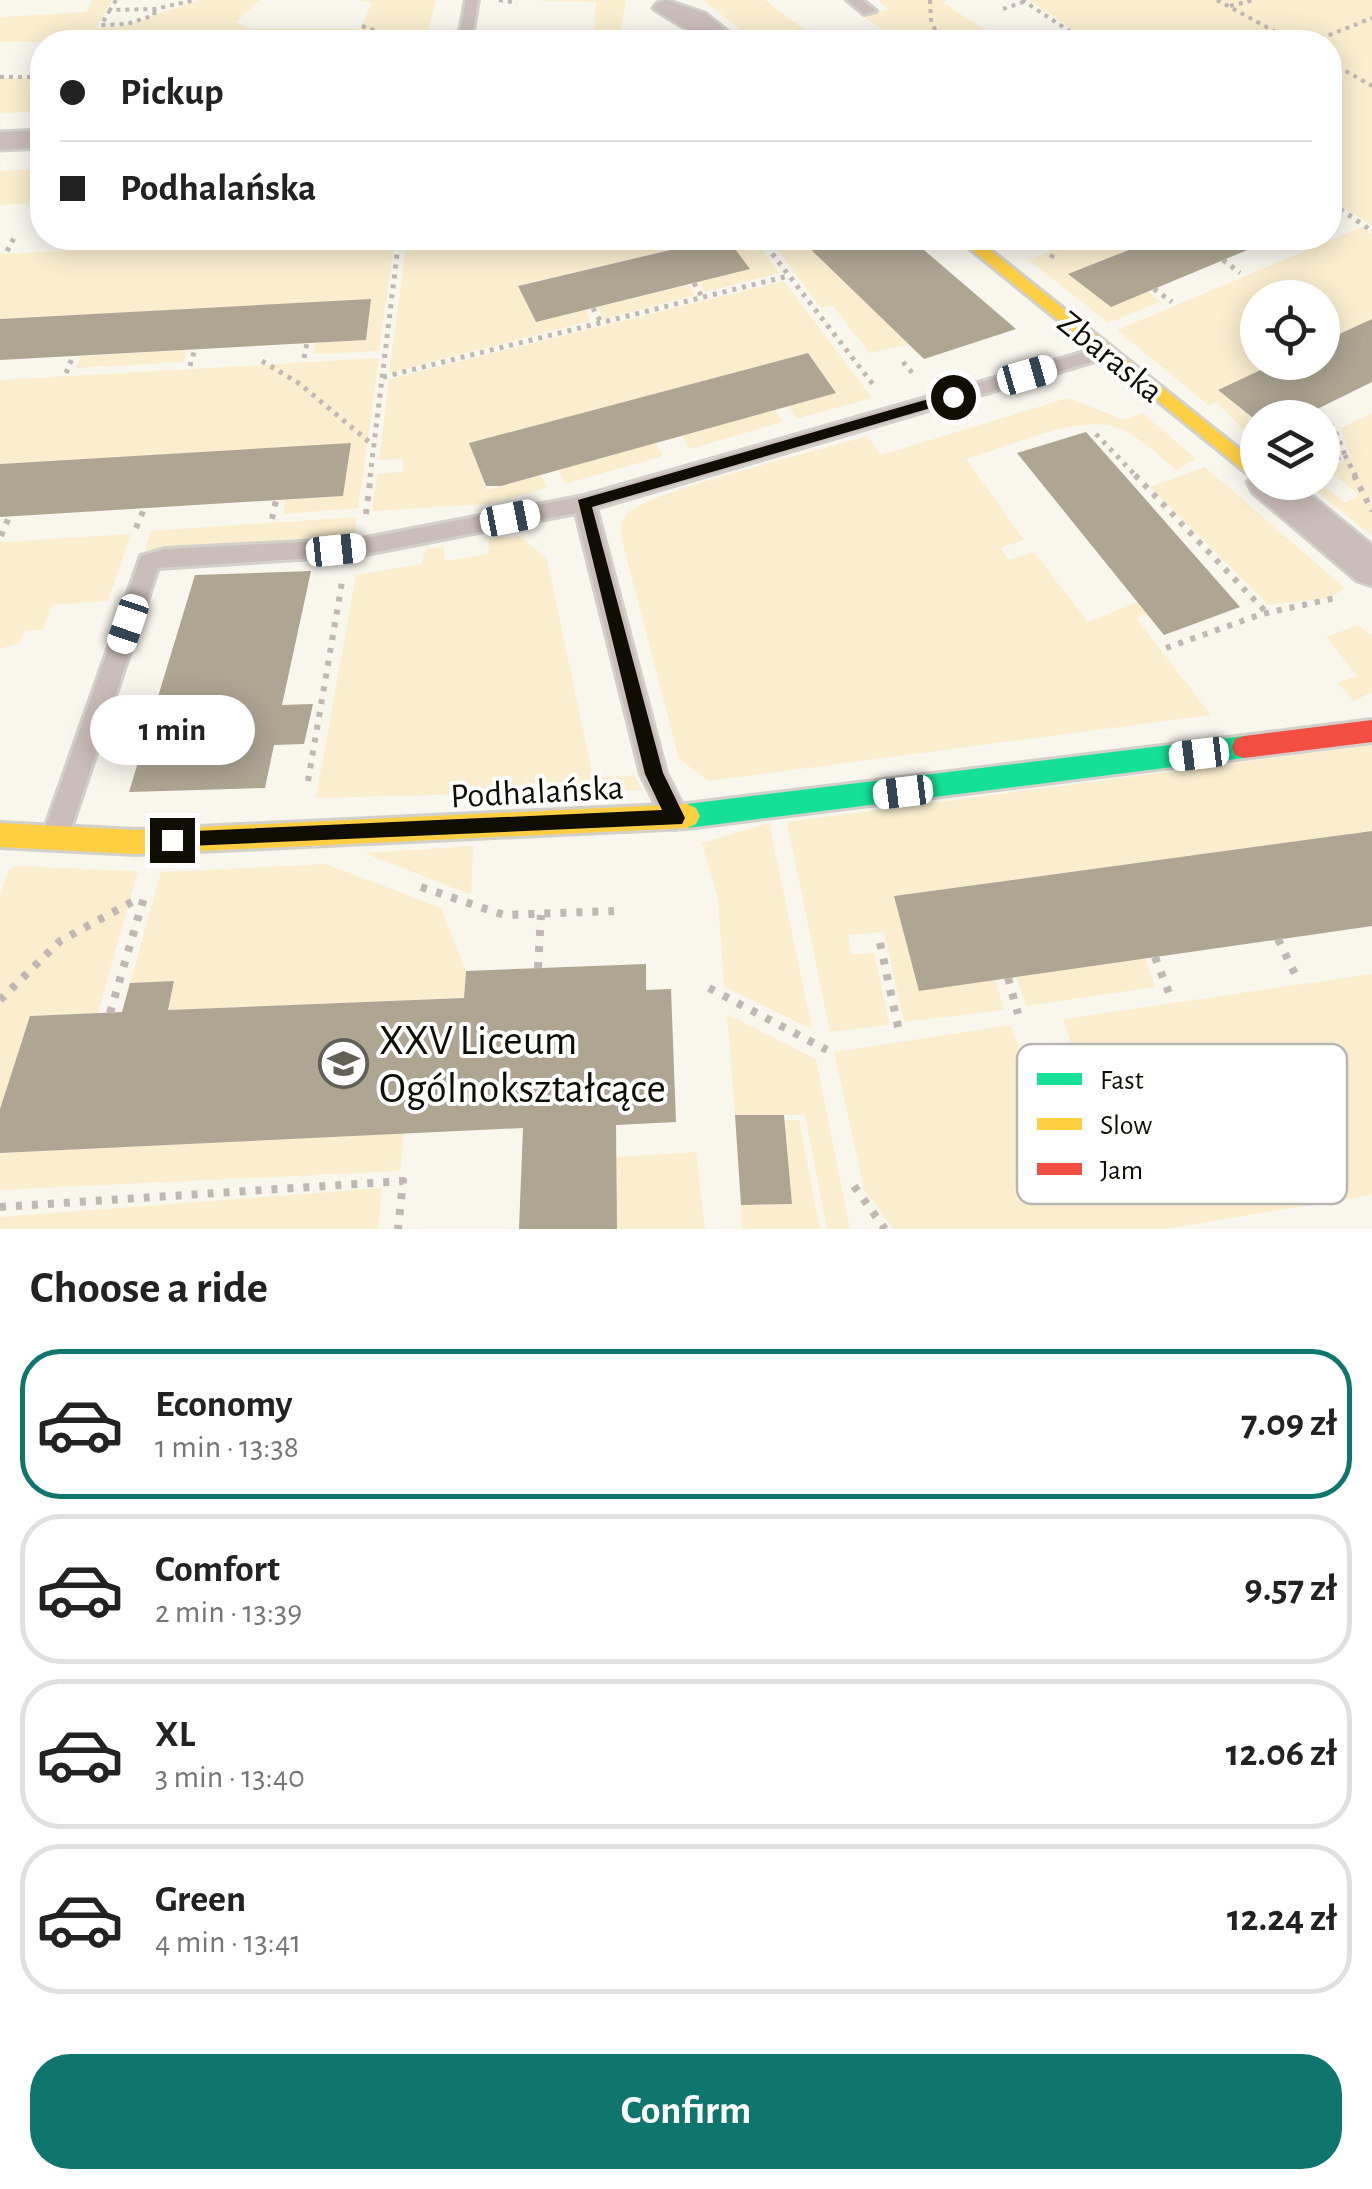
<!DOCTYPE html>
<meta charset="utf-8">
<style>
:root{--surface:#fff;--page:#f6f6f6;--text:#222;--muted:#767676;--line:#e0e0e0;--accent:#0f766e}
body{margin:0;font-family:"Alegreya Sans",sans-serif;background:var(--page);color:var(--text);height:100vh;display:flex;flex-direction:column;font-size:38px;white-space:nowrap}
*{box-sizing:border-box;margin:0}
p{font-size:32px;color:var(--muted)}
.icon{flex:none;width:55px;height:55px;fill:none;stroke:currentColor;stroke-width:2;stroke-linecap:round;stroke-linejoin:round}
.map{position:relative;height:1229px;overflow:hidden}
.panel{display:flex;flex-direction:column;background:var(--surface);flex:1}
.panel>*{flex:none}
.hud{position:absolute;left:30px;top:30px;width:1312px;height:220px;border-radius:40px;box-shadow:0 5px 25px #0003;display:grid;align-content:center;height:220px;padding:0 30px;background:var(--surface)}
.buttons{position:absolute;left:1240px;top:280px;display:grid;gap:20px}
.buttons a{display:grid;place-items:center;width:100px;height:100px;border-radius:50%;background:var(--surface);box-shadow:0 5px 25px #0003;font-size:50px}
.end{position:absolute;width:45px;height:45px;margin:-22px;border:12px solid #100d05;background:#fff;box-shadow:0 0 0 5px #fff}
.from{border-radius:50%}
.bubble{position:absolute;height:70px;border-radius:35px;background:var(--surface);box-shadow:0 5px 25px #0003;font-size:32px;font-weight:700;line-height:70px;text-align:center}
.car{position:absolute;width:30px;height:60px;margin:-30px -15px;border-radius:12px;box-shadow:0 0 8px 2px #0007;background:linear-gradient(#fff 24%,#345 0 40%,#fff 0 76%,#345 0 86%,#fff 0)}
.hud b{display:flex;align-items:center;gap:35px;height:95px;font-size:38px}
.hud b+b{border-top:2px solid var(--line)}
.hud i{width:25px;height:25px;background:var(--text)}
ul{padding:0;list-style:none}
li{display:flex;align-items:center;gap:30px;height:150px;margin:0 20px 15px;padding:0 10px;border:5px solid var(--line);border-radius:40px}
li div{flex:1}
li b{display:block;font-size:38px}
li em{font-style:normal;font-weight:700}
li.current{border-color:var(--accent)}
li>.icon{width:90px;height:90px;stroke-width:1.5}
h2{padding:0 30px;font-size:45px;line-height:120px}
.cta{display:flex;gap:20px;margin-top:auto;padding:20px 30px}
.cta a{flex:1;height:115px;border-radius:40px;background:var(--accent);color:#fff;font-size:40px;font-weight:700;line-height:115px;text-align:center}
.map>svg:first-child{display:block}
.green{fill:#faeecf}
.building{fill:#aea593}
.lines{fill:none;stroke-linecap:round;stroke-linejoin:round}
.lane-casing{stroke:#d3d0ca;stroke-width:6}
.street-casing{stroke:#d3d0ca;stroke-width:5}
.fast-casing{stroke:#d3d0ca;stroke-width:6}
.slow-casing{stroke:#d3d0ca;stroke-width:6}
.jam-casing{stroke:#d3d0ca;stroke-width:6}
.path-far3{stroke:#c1b8b3;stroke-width:4;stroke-dasharray:4 5;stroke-linecap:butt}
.path-far2{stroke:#c1b8b3;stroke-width:5;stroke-dasharray:4 6;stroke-linecap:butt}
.path-far1{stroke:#c1b8b3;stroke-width:6;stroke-dasharray:5 8;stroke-linecap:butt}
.path{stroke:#c1b8b3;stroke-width:8;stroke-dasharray:6 10;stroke-linecap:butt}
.lane{fill:#cbbdb9;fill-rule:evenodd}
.street{fill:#cbbdb9;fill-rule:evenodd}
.fast{fill:#16e098;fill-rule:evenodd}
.slow{fill:#ffcf43;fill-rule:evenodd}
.jam{fill:#f24e42;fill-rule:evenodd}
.route{fill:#100d05}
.labels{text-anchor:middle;stroke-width:8;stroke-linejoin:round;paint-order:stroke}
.street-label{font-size:35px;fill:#100d05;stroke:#fff}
.near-poi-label{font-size:42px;fill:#100d05;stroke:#fff;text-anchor:start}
.key{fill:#fff;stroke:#b7b6b4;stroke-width:2.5}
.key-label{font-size:28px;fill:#100d05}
</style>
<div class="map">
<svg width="1372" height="1229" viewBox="0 0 1372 1229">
<rect width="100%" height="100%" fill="#f9f6ee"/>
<path class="green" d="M 93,0 L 112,0 L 96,28 L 121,27 L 199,0 L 260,0 L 236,22 L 251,29 L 360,29 L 372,3 L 359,0 L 436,0 L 425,42 L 0,42 L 0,17 L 86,12 Z
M 524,0 L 626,0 L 619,42 L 593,42 L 596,2 Z
M 703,0 L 765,0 L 821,42 L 756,42 Z
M 878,0 L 947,0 L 943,2 L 1003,42 L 901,42 L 863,16 L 888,9 Z
M 1029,0 L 1372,0 L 1372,226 L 1330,199 L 1330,42 L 1090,42 Z
M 0,78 L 42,78 L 41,112 L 0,113 Z
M 42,169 L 42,203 L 0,205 L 0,171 Z
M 1362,227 L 1372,234 L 1372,319 L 1323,342 L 1322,298 L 1258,298 L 1258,362 L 1278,363 L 1218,390 L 1257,422 L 1257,444 L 1216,402 L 1208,405 L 1117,330 Z
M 348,238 L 395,238 L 379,351 L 313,354 L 315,343 L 366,340 L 371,300 L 0,319 L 0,254 Z
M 445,238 L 721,238 L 519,285 L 536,322 L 586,310 L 590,321 L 389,373 L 406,247 Z
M 722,238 L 753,238 L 779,273 L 706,292 L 698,282 L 745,270 Z
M 769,238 L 799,238 L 909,344 L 869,353 L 833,306 L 821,308 Z
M 1050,238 L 1159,238 L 1069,274 L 1111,307 L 1148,291 L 1161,302 L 1108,323 L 1029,260 L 1048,252 L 1054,241 Z
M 784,281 L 872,398 L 796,419 L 789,406 L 836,392 L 808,353 L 470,443 L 487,490 L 541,475 L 547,488 L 490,504 L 372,511 L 377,474 L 403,472 L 403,459 L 379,460 L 389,379 Z
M 689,285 L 695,295 L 604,319 L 597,307 Z
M 187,350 L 183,362 L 76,368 L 81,356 Z
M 379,358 L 358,508 L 283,514 L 286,500 L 343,496 L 351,444 L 0,464 L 0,380 Z
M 1068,398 L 1124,420 L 1143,413 L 1196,459 L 1176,470 C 1158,455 1139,436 1118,428 C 1080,413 1008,447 966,459 L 1024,540 L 1000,548 L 1009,560 L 1034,552 L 1088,622 L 1138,602 L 1147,614 L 1136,618 L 1211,715 L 709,781 L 679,759 L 622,540 C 620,530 620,520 629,512 C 653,490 825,449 867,436 L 881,455 Z
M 775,410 L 782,422 L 690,449 L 682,436 Z
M 1372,413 L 1372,536 L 1307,483 L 1320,483 L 1345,503 L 1359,495 L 1326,468 L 1351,458 L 1341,428 Z
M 656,443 L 663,456 L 565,484 L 558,470 Z
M 1205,467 L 1345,588 L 1330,598 L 1268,605 L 1150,487 Z
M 357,517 L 354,541 L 145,550 L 151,531 Z
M 131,534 L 108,601 L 52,605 L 43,630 L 25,631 L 20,643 L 0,649 L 0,542 Z
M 520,536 L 547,559 L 593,777 L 635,776 L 642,790 L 316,798 L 356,575 L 421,564 L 426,549 L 444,547 L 445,561 L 488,554 L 489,538 Z
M 1358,625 L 1372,636 L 1372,692 L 1354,701 L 1337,683 L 1357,676 L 1326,637 Z
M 1372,745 L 1372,831 L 895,896 L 919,990 L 995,980 L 1004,1010 L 904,1022 L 884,932 L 848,935 L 851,954 L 874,953 L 890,1025 L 830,1032 L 787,822 Z
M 769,823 L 812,1029 L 724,987 L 718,899 L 702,843 Z
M 473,846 L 471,895 L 364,853 Z
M 326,864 L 441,908 L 466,971 L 464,998 L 168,1010 L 174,981 L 130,983 L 161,872 Z
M 16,866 L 138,871 L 98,1013 L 30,1016 L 0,1109 L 0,894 L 9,870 Z
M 1145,958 L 1155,987 L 1026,1006 L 1016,977 Z
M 1372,974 L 1372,1195 L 1164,1229 L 893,1229 L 864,1189 L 834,1052 L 1011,1025 L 1032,1088 L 1083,1078 L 1063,1019 Z
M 727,1014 L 816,1059 L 850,1229 L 827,1229 L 805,1115 L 735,1115 Z
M 785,1120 L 799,1120 L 820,1229 L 742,1229 L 741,1205 L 792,1204 Z
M 404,1133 L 400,1171 L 0,1190 L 0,1153 Z
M 696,1152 L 705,1229 L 617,1229 L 616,1157 Z
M 382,1188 L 378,1229 L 0,1229 L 0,1217 Z"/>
<path class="building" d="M 721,238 L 727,238 L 750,269 L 536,322 L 518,286 Z
M 799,238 L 910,238 L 1016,329 L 924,359 Z
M 1159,238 L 1276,238 L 1111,307 L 1068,274 Z
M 371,299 L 366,340 L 0,360 L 0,319 Z
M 1372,319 L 1372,382 L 1299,418 L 1258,418 L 1258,422 L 1218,390 L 1278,362 L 1322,362 L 1322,342 Z
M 808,353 L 836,393 L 501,486 L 486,486 L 469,443 Z
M 1086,432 L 1132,484 L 1240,607 L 1164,635 L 1017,453 Z
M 351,443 L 343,496 L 0,517 L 0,464 Z
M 311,571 L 282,705 L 313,704 L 304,744 L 274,745 L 265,788 L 129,792 L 195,575 Z
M 1372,831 L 1372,926 L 919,991 L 894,896 Z
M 646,964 L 646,990 L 671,989 L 676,1122 L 616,1125 L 617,1229 L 519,1229 L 523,1128 L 0,1153 L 0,1109 L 30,1016 L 122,1012 L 130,983 L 174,981 L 168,1010 L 464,998 L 466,971 Z
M 735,1115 L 784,1115 L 792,1204 L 741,1205 Z"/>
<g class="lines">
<defs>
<path id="lane" d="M 466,0 L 478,0 L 471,42 L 458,42 Z
M 847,0 L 862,0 L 876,11 L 864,14 Z
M 1106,346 L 1115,352 L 1112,356 L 596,508 L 666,773 L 688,817 L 684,825 L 675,829 L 666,825 L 641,774 L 576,513 L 361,555 L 158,568 L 69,834 L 65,843 L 56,846 L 47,843 L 43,834 L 141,556 L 165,549 L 361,539 L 584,496 Z"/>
<path id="street" d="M 666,0 L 705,13 L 741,42 C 732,43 718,45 709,41 C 702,38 656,12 653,8 L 657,3 Z
M 42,130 L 42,148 L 0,150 L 0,132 Z
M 1258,470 L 1258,482 L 1295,482 L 1372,545 L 1372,586 L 1357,581 L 1253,493 L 1247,482 Z"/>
<path id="fast" d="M 1244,736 L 1253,739 L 1256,747 L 1253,755 L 1244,758 L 687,828 L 678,824 L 674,816 L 678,808 L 687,804 Z"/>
<path id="slow" d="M 957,238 L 975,238 L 1258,464 L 1258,482 Z
M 687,804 L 696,808 L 700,816 L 696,824 L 687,828 L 136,854 L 0,847 L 0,823 L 136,830 Z"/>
<path id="jam" d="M 1372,720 L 1372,742 L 1244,758 L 1235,755 L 1232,747 L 1235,739 L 1244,736 Z"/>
</defs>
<use href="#lane" class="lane-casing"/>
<use href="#street" class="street-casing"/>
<use href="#fast" class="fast-casing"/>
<use href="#slow" class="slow-casing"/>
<use href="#jam" class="jam-casing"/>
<path class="path-far3" d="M 116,0 L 110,10 L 155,9 L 195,0
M 499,0 L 517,3
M 930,0 L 931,20 L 940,42
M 1022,0 L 1086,42
M 1217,0 L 1294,42
M 1230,6 L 1253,0
M 1003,9 L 1026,1
M 110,10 L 101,25 L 127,24 L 154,15 L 155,9
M 362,26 L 408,42
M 1061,42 L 1077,38
M 1312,42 L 1372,18
M 1330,62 L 1372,86
M 0,77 L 42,77
M 1330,203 L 1343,212"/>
<path class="path-far2" d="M 1340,209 L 1372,231
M 760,238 L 875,387
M 1294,238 L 1306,246
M 117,246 L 120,238
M 399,246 L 435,238
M 7,251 L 14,238
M 1051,258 L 1063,238
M 1223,260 L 1240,273
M 694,283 L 702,297
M 1154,289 L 1172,302
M 593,308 L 601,322
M 304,358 L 307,343
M 262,361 L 300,384 L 374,446
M 903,362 L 914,375
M 190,366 L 195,349
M 66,373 L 73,356
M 383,377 L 788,276
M 1313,410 L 1322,418
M 1322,418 L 1334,428 L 1345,455 L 1322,465
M 1096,434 L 1137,477
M 1345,455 L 1356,477
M 370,477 L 399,238"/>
<path class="path-far1" d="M 1135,475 L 1267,613
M 1354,475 L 1372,511
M 366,514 L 371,475
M 272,519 L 276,500
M 136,528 L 144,509
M 1,536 L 9,517
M 1166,648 L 1262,614 L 1340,597
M 308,781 L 342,582"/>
<path class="path" d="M 421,887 L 504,915 L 614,911
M 1278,939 L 1296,976
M 880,943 L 899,1031
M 1155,957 L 1169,993
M 538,968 L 541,915
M 1008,978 L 1018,1014
M 709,988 L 827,1050
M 0,1000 L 60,941 L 139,898
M 110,1013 L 145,894
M 854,1186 L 885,1229
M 0,1207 L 403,1181 L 398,1229"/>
<use href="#lane" class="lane"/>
<use href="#street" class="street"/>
<use href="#fast" class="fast"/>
<use href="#slow" class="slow"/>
<use href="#jam" class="jam"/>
</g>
<path class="route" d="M 953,392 L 958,400 L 592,507 L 663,773 L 685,818 L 682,824 L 166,847 L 166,834 L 172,832 L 662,810 L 645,774 L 578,500 Z"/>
<defs>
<symbol id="school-ring" viewBox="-11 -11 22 22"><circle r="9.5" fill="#fff" stroke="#625f57" stroke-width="1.5"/><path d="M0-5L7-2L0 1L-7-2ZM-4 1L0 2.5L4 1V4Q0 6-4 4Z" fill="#625f57"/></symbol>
</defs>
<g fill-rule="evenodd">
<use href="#school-ring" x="316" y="1036" width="55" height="55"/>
</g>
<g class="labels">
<g class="street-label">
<text transform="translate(1111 356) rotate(39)" y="12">Zbaraska</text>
<text transform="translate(537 791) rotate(-3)" y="12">Podhalańska</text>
</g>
<g class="near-poi-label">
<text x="379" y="1054">XXV Liceum<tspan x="379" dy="48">Ogólnokształcące</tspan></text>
</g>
</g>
<rect x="1017" y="1044" width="330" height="160" rx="15" class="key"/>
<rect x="1037" y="1073" width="45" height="12" fill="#16e098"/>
<rect x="1037" y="1118" width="45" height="12" fill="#ffcf43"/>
<rect x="1037" y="1163" width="45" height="12" fill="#f24e42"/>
<g class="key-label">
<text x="1100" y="1089">Fast</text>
<text x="1100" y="1134">Slow</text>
<text x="1100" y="1179">Jam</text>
</g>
</svg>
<div class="buttons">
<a><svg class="icon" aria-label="locate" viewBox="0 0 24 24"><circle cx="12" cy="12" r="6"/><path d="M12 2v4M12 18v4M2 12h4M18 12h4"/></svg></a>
<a><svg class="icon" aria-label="layers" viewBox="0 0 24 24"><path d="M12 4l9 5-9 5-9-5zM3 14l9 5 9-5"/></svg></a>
</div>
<i class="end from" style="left:953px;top:397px"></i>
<i class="end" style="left:172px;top:840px"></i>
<div class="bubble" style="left:90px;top:695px;width:165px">1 min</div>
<i class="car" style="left:1027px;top:375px;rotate:74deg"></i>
<i class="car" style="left:510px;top:518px;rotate:79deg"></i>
<i class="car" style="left:336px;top:550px;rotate:84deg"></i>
<i class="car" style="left:128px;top:624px;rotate:199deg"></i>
<i class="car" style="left:1199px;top:754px;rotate:263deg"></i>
<i class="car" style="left:903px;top:792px;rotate:263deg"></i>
<div class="hud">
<b><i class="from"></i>Pickup</b>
<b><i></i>Podhalańska</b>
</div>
</div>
<section class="panel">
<h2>Choose a ride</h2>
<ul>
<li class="current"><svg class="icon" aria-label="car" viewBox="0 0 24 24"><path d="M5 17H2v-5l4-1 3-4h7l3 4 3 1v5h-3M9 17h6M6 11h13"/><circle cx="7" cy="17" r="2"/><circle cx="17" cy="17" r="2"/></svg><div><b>Economy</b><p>1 min · 13:38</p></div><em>7.09 zł</em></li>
<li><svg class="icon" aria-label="car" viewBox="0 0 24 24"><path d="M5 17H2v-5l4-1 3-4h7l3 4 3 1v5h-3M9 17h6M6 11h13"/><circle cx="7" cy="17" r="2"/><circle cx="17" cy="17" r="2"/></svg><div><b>Comfort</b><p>2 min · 13:39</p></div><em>9.57 zł</em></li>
<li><svg class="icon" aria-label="car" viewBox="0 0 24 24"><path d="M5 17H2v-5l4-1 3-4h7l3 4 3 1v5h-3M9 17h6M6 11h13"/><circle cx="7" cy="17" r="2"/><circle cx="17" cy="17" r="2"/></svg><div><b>XL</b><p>3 min · 13:40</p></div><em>12.06 zł</em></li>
<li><svg class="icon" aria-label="car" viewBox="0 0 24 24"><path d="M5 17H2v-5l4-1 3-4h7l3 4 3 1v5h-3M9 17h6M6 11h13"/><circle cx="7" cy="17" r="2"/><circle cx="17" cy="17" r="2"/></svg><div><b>Green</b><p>4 min · 13:41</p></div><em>12.24 zł</em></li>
</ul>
<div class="cta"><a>Confirm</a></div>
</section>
